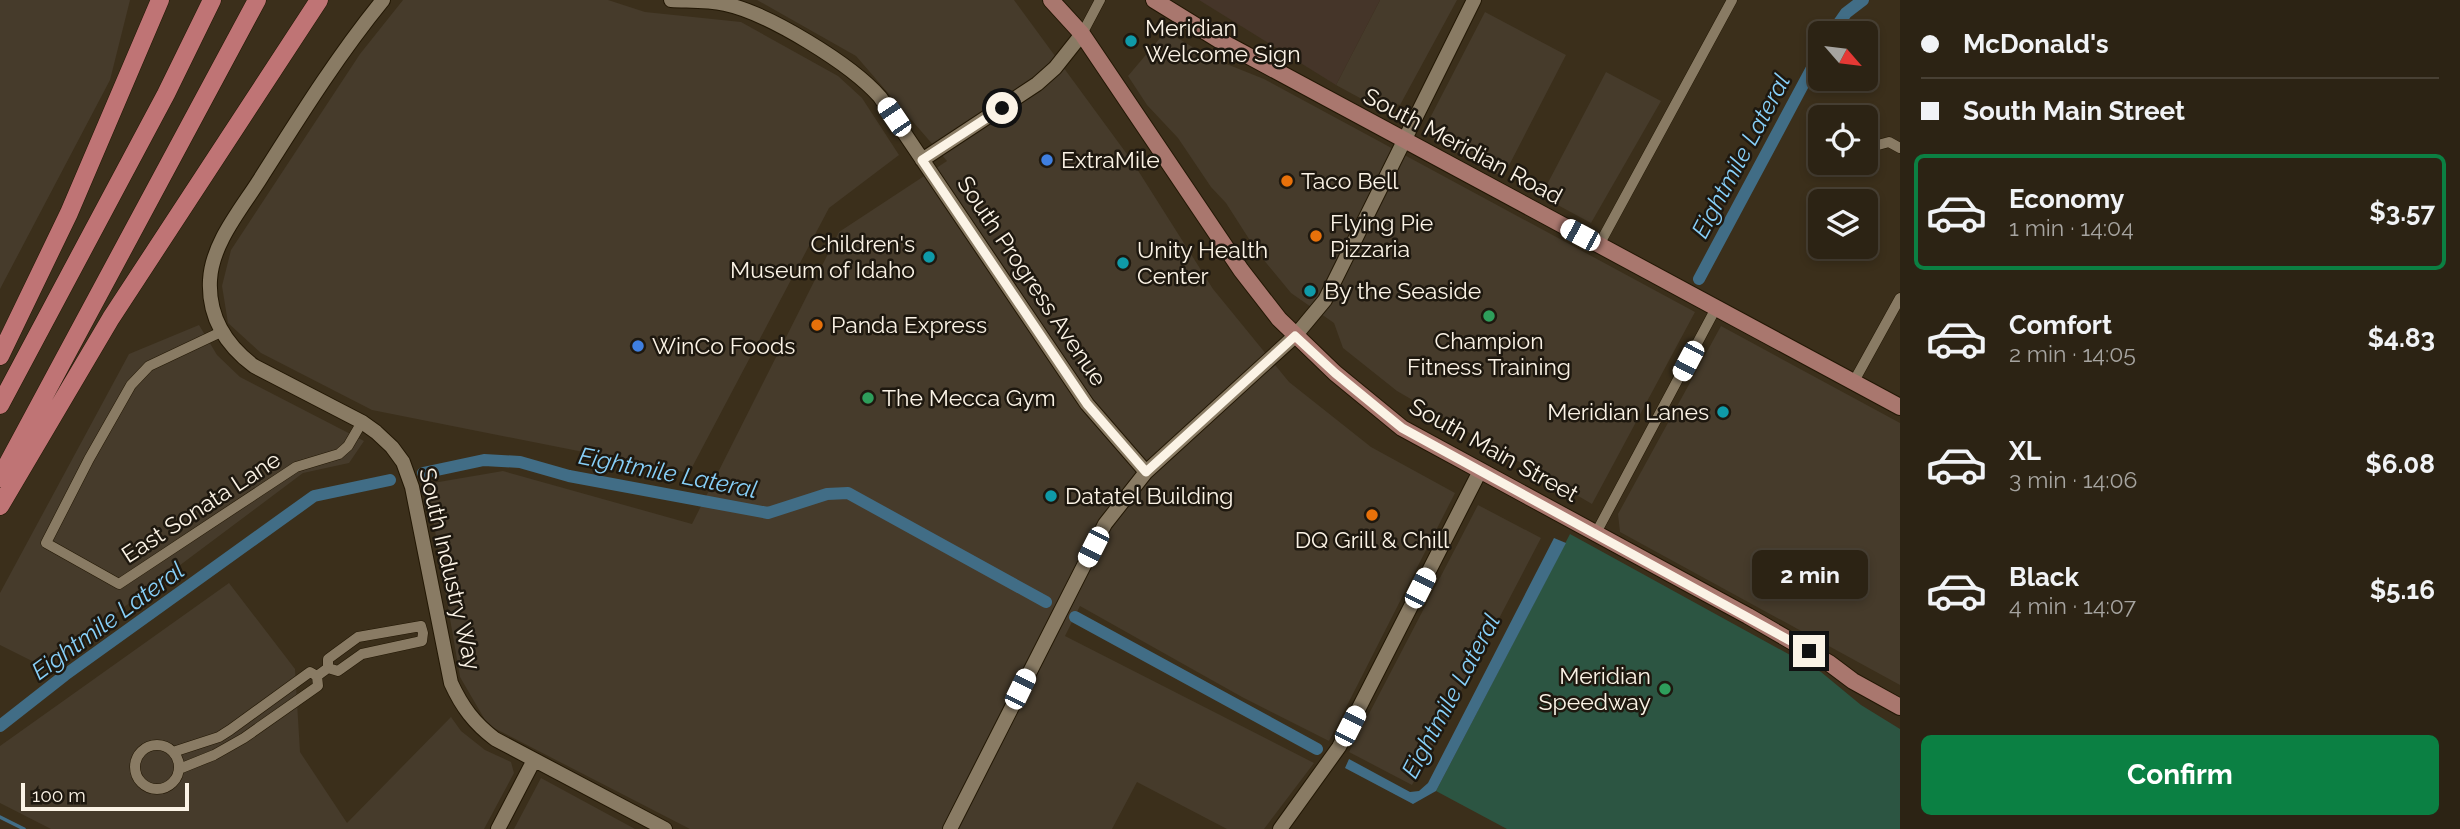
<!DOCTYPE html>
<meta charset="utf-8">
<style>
:root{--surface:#2c2314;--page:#382f22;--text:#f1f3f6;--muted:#a6a4a0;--line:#484034;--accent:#0b8043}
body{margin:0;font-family:Raleway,sans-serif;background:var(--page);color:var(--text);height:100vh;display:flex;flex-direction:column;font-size:26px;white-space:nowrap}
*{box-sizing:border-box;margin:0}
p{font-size:23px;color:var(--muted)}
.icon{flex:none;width:38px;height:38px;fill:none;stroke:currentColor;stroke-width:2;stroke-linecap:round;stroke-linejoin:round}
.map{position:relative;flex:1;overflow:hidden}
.sheet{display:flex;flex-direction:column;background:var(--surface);width:560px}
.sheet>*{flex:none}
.top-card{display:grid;align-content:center;height:154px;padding:0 21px;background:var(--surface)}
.needle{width:46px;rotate:118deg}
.controls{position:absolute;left:1808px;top:21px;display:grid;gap:14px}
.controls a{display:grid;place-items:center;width:70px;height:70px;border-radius:10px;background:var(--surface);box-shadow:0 4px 10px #0003,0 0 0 2px var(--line);font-size:35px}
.scale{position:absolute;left:21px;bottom:18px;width:168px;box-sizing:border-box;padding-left:7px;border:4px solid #fbf3e6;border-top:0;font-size:19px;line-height:24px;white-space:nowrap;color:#fbf3e6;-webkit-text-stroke:5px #1e180f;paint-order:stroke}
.end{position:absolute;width:32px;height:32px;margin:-16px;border:9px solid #fbf3e6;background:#111;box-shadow:0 0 0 4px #111}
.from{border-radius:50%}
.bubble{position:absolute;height:49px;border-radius:10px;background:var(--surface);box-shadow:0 4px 10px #0003,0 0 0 2px var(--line);font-size:23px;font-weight:700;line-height:49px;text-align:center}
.car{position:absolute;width:21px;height:42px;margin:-21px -10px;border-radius:9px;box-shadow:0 0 5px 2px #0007;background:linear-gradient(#fff 24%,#345 0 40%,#fff 0 76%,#345 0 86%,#fff 0)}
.top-card b{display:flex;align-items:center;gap:24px;height:66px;font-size:26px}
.top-card b+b{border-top:2px solid var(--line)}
.top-card i{width:18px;height:18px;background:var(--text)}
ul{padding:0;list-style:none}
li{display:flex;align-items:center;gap:21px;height:116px;margin:0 14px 10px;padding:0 7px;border:4px solid transparent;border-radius:10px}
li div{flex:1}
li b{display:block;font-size:26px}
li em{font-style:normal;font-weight:700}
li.active{border-color:var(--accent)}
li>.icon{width:63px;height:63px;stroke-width:1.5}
.action{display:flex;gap:14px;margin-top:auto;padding:14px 21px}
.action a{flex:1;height:80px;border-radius:10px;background:var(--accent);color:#fff;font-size:28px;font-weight:700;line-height:80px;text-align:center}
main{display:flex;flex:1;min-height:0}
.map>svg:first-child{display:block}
.commercial{fill:#463b2b}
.industrial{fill:#453529}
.green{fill:#2c5542}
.water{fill:#416d86}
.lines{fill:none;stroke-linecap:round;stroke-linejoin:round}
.stream{stroke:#416d86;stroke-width:3.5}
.canal{stroke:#416d86;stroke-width:12}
.street-casing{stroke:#221704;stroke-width:11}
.secondary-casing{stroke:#221704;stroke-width:16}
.primary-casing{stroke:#221704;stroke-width:18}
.highway-casing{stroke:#221704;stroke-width:19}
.street{stroke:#897b64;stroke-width:10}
.secondary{stroke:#897b64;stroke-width:14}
.primary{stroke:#a9776e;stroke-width:16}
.highway{stroke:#bf7475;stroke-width:18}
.route{stroke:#fbf3e6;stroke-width:9}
.culture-dot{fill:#0f9aa8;stroke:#1e180f;stroke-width:2.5}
.shop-dot{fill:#3f7fe0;stroke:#1e180f;stroke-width:2.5}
.food-dot{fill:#e8710a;stroke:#1e180f;stroke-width:2.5}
.leisure-dot{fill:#2e9e5b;stroke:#1e180f;stroke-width:2.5}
.labels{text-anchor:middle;stroke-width:5;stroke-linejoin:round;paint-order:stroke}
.poi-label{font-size:23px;fill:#fbf3e6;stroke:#1e180f;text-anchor:start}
.street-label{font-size:23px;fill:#fbf3e6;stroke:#1e180f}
.water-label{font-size:24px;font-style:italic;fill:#87cff8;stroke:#1e180f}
</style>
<main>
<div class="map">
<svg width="1900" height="829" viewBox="0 0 1900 829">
<rect width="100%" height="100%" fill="#3b2f1b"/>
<path class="commercial" d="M 0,0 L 130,0 L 110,80 L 0,289 Z
M 403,0 L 608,0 L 645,12 L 741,22 L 838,76 L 862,98 L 899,155 L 829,208 L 689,473 L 372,410 L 261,353 L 228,323 L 222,286 L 231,250 L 360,54 Z
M 757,0 L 1014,0 L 1132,161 L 1213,289 L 1289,382 L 1371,447 L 1455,493 L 1329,741 L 1242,697 L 1080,606 L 1065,636 L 1314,763 L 1264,829 L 1227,829 L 1137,782 L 1112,829 L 690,829 L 488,725 L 460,677 L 427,484 L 503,471 L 692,524 L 839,232 L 947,161 L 856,56 Z
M 1380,0 L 1457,0 L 1400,105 L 1393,104 L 1382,110 L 1336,85 Z
M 1485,12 L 1566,55 L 1503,177 L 1434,141 L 1430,118 Z
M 1166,31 L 1209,57 L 1264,79 L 1695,312 L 1592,504 L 1397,391 L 1343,348 L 1334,323 L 1291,293 L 1258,253 L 1226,203 L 1211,187 L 1178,138 L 1147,105 L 1128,76 Z
M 1606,72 L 1661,101 L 1591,223 L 1541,196 Z
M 199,325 L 217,355 L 240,377 L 364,441 L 349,463 L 303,473 L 44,667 L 0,645 L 0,593 L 129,354 Z
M 1721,326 L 1900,423 L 1900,685 L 1620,532 L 1618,514 Z
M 1478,505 L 1541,538 L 1412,785 L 1349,752 Z
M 229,583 L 295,669 L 300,752 L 347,823 L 451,717 L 461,731 L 485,750 L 511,762 L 514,773 L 484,829 L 51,829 L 0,803 L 0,746 Z
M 541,778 L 635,829 L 514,829 Z"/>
<path class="industrial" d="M 1199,0 L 1380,0 L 1336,85 Z"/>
<path class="green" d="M 1570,534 L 1821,672 L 1861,705 L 1900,729 L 1900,829 L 1507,829 L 1436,791 Z"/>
<path class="water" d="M 1554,538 L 1566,543 L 1436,791 L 1413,804 L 1345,768 L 1349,759 L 1410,792 L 1419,791 L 1428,783 Z"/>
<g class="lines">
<path class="stream" d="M 0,817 L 24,829"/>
<path class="canal" d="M 1832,33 L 1846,13 L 1863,0
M 1699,279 L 1820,53
M 423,473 L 484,460 L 520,462 L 569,476 L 768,513 L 827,494 L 848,493 L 1046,602
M 1075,617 L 1317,749
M 0,726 L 65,675 L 314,496 L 390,480"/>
<defs>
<path id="street" d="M 1082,34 L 1100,0
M 1815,111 L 1826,117
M 1866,139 L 1878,145 L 1889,142 L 1900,148
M 1599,245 L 1732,0
M 221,332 L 149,366 L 131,385 L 89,459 L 46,543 L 119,584 L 296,467 L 339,454 L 348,446 L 362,422
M 1853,383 L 1900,298
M 1596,533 L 1716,308
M 328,668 L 338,671 L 362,654 L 422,641 L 423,633
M 317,676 L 328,668 L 328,659 L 358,637 L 421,626 L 423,633
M135 767a22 22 0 1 1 44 0a22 22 0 1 1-44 0Z
M 173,752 L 219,737 L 230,730 L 310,672 L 317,676
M 179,769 L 214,755 L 244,738 L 318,686 L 317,676"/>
<path id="secondary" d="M 383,0 C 338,55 300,116 262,176 C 243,207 212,242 210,280 C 208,317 226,345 254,366 L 362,422 L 376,432 L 392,447 L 403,462 L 412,487 L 451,683 C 462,707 474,723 495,739 L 665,829
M 671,0 C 689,1 707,0 725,4 C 768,13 851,64 880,97 L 1087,404 L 1146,472
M 922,160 L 1037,84 L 1055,68 L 1082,34
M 498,829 L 534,760
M 950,829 L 1105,524 L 1146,472 L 1295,336 L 1325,300 L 1474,0
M 1280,829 L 1339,747 L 1480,471"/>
<path id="primary" d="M 1051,0 L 1082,34 L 1241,270 L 1279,319 L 1335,373 L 1402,428 L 1748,616 L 1829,663 L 1853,681 L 1900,707
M 1154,0 L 1219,40 L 1900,407"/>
<path id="highway" d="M 0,356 L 69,213 L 160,0
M 0,405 L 166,94 L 212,0
M 0,478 L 257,0
M 0,506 L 111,318 L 319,0"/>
</defs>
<use href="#street" class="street-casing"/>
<use href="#secondary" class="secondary-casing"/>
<use href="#primary" class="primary-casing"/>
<use href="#highway" class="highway-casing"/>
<use href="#street" class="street"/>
<use href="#secondary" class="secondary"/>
<use href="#primary" class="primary"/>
<use href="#highway" class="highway"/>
</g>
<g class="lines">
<path class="route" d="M 1002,108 L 922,160 L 1087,404 L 1146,472 L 1295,336 L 1335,373 L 1402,428 L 1809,651"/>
</g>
<g class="culture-dot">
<circle cx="1131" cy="41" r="7"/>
<circle cx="929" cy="257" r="7"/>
<circle cx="1123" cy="263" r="7"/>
<circle cx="1310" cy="291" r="7"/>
<circle cx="1723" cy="412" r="7"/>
<circle cx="1051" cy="496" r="7"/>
</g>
<g class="shop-dot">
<circle cx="1047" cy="160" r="7"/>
<circle cx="638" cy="346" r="7"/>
</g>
<g class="food-dot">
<circle cx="1287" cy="181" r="7"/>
<circle cx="1316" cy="236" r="7"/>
<circle cx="817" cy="325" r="7"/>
<circle cx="1372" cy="515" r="7"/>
</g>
<g class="leisure-dot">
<circle cx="1489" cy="316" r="7"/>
<circle cx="868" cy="398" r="7"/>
<circle cx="1665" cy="689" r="7"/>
</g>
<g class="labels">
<g class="poi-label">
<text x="1145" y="36">Meridian<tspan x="1145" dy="26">Welcome Sign</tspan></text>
<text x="1061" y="168">ExtraMile</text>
<text x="1301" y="189">Taco Bell</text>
<text x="1330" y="231">Flying Pie<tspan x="1330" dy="26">Pizzaria</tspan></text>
<text x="915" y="252" text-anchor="end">Children's<tspan x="915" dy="26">Museum of Idaho</tspan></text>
<text x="1137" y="258">Unity Health<tspan x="1137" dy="26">Center</tspan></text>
<text x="1324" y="299">By the Seaside</text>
<text x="831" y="333">Panda Express</text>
<text x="1489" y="349" text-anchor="middle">Champion<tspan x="1489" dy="26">Fitness Training</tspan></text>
<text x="652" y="354">WinCo Foods</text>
<text x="882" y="406">The Mecca Gym</text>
<text x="1709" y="420" text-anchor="end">Meridian Lanes</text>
<text x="1065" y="504">Datatel Building</text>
<text x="1372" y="548" text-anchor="middle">DQ Grill &amp; Chill</text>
<text x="1651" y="684" text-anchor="end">Meridian<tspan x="1651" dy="26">Speedway</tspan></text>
</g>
<g class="street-label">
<text transform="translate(1463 146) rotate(28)" y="8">South Meridian Road</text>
<text transform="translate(1032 281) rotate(56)" y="8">South Progress Avenue</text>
<text transform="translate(1494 450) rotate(29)" y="8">South Main Street</text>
<text transform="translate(201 507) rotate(-33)" y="8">East Sonata Lane</text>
<text transform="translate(450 569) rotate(77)" y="8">South Industry Way</text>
</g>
<g class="water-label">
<text transform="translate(1741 156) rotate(-62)" y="8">Eightmile Lateral</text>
<text transform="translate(668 473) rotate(11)" y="8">Eightmile Lateral</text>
<text transform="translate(108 621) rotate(-36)" y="8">Eightmile Lateral</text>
<text transform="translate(1451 696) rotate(-62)" y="8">Eightmile Lateral</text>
</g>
</g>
</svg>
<div class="controls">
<a><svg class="needle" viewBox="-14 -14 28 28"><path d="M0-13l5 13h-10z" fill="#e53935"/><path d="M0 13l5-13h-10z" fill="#a6a4a0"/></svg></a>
<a><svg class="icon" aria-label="locate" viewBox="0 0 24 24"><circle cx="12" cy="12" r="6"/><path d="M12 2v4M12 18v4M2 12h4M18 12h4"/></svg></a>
<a><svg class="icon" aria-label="layers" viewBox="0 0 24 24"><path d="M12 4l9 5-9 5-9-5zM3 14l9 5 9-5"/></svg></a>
</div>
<div class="scale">100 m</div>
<i class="end from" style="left:1002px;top:108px"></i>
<i class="end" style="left:1809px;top:651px"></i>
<div class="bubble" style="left:1752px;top:550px;width:116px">2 min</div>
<i class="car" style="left:894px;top:117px;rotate:326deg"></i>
<i class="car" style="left:1580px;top:235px;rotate:298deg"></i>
<i class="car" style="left:1688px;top:361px;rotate:208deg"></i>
<i class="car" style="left:1093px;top:547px;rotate:207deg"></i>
<i class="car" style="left:1420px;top:588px;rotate:27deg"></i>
<i class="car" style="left:1020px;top:689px;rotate:26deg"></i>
<i class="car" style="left:1350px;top:726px;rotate:27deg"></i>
</div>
<section class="sheet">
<div class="top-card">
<b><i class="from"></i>McDonald's</b>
<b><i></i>South Main Street</b>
</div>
<ul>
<li class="active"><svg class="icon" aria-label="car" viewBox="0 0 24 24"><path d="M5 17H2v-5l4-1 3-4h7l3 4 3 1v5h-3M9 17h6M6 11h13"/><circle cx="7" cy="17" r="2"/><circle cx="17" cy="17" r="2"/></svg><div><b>Economy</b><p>1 min · 14:04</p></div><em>$3.57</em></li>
<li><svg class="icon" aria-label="car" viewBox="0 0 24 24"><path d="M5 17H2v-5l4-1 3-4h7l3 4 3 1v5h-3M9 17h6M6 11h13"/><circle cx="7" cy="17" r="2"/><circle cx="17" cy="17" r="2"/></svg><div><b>Comfort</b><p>2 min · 14:05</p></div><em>$4.83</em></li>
<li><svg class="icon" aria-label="car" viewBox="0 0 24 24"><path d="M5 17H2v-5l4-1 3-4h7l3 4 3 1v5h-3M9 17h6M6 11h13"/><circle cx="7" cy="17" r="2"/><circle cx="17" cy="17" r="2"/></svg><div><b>XL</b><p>3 min · 14:06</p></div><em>$6.08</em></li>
<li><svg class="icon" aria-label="car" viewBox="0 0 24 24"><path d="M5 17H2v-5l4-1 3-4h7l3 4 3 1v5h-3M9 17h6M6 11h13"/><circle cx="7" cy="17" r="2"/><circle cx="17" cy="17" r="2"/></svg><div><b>Black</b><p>4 min · 14:07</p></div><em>$5.16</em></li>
</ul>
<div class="action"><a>Confirm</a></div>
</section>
</main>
